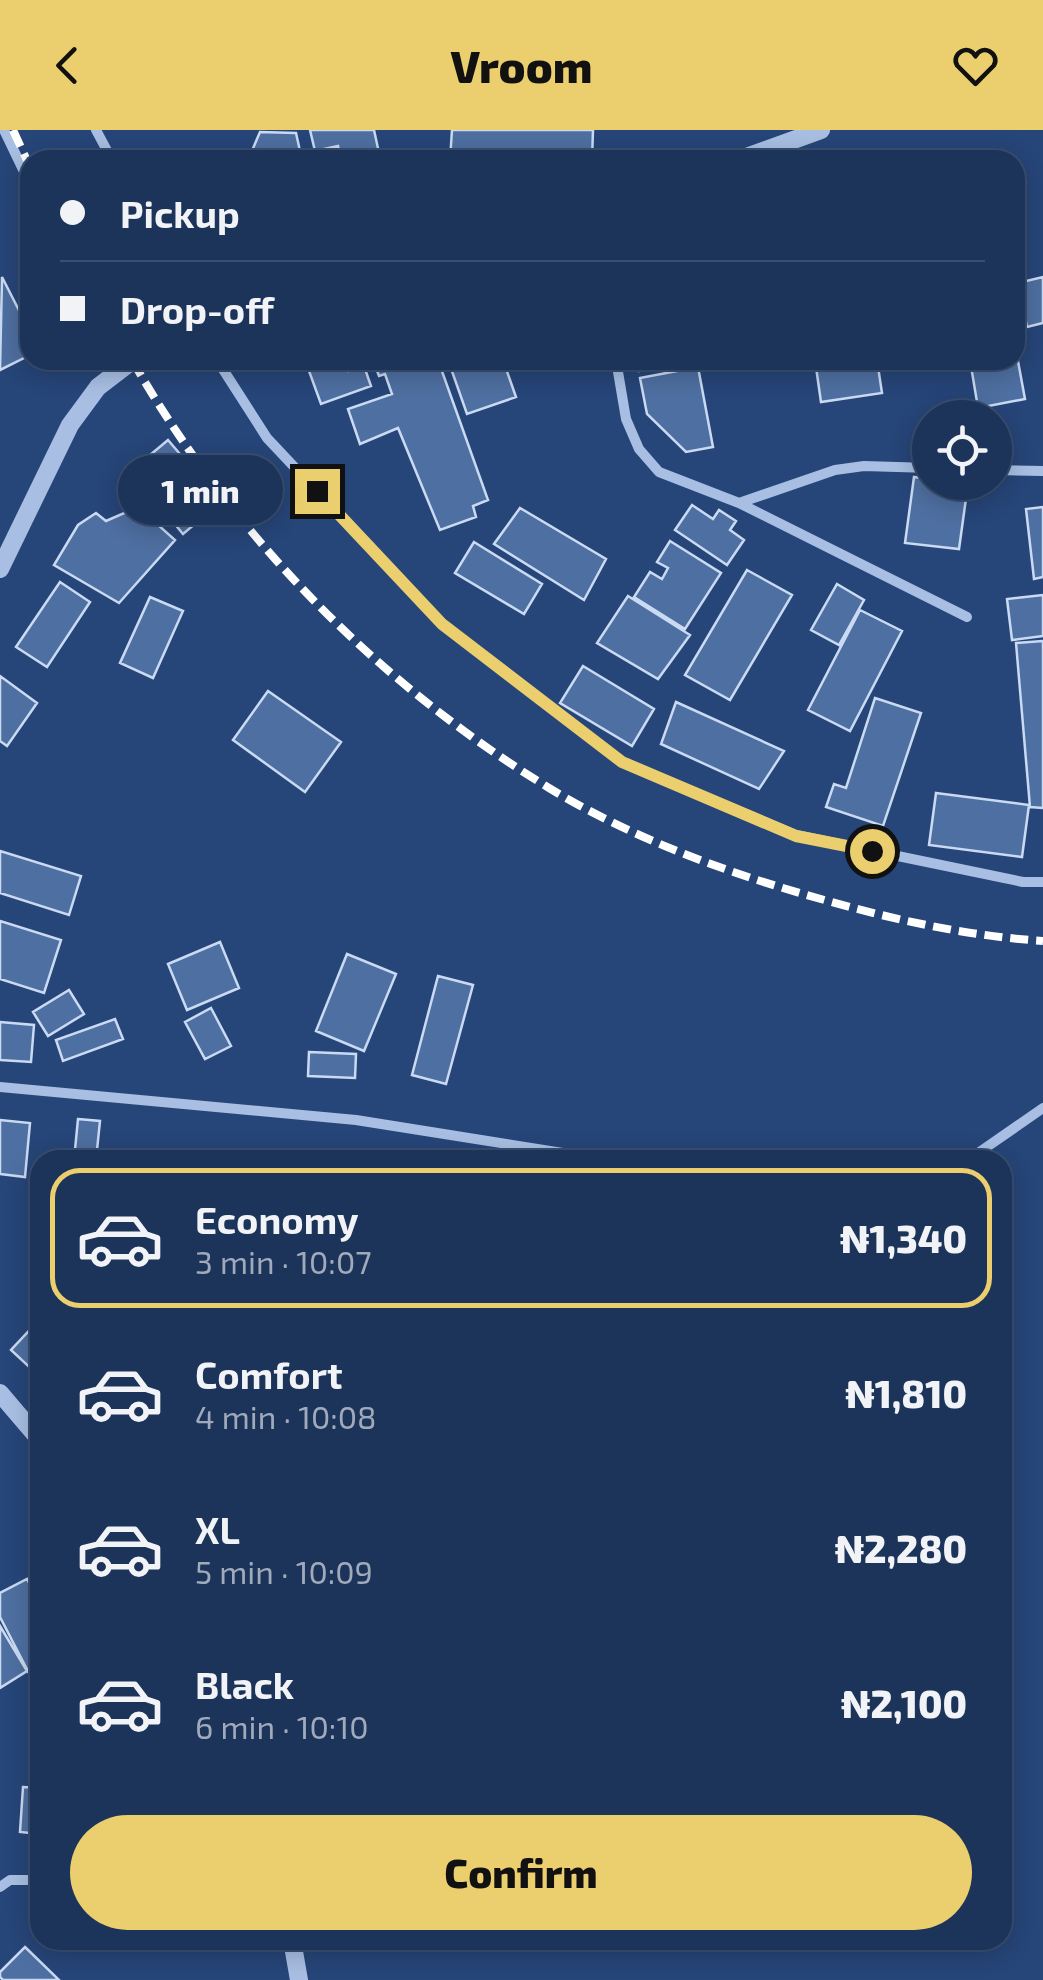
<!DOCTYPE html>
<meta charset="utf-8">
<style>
:root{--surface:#1c345a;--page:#293f63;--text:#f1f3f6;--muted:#a0aabb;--line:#3a4f70;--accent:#ebce6d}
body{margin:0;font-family:"Exo 2",sans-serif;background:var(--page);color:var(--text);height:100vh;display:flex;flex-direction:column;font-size:38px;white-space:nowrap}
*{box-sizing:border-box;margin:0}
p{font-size:32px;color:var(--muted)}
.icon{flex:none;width:55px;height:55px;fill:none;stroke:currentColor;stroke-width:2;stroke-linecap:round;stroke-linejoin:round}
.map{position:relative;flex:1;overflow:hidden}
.drawer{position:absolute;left:30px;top:1020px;width:982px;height:800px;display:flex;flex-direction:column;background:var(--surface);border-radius:30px;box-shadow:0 5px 25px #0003,0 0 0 2px var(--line)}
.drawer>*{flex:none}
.hud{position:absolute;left:20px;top:20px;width:1005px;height:220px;border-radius:30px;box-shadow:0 5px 25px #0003,0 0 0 2px var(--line);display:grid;align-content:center;height:220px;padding:0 40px;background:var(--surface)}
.controls{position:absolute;left:912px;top:270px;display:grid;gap:20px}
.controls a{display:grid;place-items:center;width:100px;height:100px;border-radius:50%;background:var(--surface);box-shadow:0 5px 25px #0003,0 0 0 2px var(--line);font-size:50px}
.end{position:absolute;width:45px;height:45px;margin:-22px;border:12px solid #ebce6d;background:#111;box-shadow:0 0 0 5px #111}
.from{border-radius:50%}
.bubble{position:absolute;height:70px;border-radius:35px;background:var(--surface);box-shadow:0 5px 25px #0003,0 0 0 2px var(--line);font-size:32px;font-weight:800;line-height:70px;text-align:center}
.hud b{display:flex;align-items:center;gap:35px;height:95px;font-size:38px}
.hud b+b{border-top:2px solid var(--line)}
.hud i{width:25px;height:25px;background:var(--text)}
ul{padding:18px 0 0;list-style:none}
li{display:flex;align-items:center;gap:30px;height:140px;margin:0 20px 15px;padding:0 20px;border:5px solid transparent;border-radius:30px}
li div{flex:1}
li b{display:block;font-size:38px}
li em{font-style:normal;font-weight:800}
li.current{border-color:var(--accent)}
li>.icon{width:90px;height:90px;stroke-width:1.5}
.primary-button{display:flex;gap:20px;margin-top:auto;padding:20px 40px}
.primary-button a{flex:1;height:115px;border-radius:60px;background:var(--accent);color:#111;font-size:40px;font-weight:800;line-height:115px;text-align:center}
header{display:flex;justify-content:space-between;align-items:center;height:130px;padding:0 40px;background:var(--accent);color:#111;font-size:45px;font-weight:800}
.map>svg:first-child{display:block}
.building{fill:#4e6fa1;stroke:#cadaf3;stroke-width:2.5}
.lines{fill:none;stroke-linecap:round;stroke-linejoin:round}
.minor{stroke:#a8bfe3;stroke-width:10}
.tertiary{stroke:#a8bfe3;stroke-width:18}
.rail{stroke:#fff;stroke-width:8;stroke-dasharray:18 8;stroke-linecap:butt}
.route{stroke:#ebce6d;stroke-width:12}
</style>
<header><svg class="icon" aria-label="back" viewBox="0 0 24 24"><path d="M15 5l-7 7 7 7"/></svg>Vroom<svg class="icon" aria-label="heart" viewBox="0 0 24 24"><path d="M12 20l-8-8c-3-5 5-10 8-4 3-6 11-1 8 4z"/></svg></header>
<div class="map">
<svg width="1043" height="1850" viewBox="0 0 1043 1850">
<rect width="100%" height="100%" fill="#264578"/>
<path class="building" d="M 310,0 L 374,0 L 379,23 L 341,30 L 338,16 L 315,21 Z
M 452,0 L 593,0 L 592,30 L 450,30 Z
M 260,2 L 296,3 L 302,30 L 248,30 Z
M 2,147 L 30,202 L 30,225 L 0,240 Z
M 1043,147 L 1043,193 L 1027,197 L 1018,153 Z
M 1015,215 L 1025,269 L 978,278 L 970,230 L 1015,230 Z
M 305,230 L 344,230 L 348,241 L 364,236 L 371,256 L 321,274 Z
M 373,230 L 438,230 L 488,370 L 473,376 L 476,387 L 440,400 L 398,298 L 360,314 L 348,279 L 392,264 L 385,244 L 379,246 Z
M 448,230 L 503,230 L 516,267 L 467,284 Z
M 636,230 L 690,230 L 639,241 Z
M 815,230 L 877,230 L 882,263 L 821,272 Z
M 698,237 L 713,317 L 686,322 L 647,284 L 640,248 Z
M 168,310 L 221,372 L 183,404 L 131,341 Z
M 914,347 L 930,349 L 930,352 L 968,354 L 959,419 L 905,413 Z
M 692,375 L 713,389 L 719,380 L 736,391 L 730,400 L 744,410 L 727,435 L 675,400 Z
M 138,377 L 175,410 L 119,473 L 54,435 L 78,395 L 96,383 L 106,391 Z
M 1043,377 L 1043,447 L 1034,449 L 1026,379 Z
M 520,378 L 606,429 L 584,470 L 494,414 Z
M 670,411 L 721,443 L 685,499 L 634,467 L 650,442 L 662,449 L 668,438 L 657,432 Z
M 474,412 L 542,454 L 524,484 L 455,443 Z
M 747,440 L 792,465 L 730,570 L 685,545 Z
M 60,452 L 90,472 L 47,537 L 16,517 Z
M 837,454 L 864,470 L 839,515 L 811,500 Z
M 1043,465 L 1043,506 L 1012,510 L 1007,469 Z
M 628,466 L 690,505 L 658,549 L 597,513 Z
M 150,467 L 183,481 L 153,548 L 120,533 Z
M 860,480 L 902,501 L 850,601 L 808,580 Z
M 1043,511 L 1043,678 L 1030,677 L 1016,513 Z
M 583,536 L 654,579 L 632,616 L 560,573 Z
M 0,546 L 37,573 L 7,616 L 0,611 Z
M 268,561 L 341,612 L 305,662 L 233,610 Z
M 875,568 L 921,583 L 883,696 L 826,677 L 834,654 L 846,658 Z
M 676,572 L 784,621 L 759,659 L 661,614 Z
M 936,663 L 1029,675 L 1022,727 L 929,715 Z
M 0,721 L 81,746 L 69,785 L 0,763 Z
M 0,791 L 61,810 L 44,863 L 0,849 Z
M 220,812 L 239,858 L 187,880 L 168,834 Z
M 347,824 L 396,844 L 364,921 L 316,901 Z
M 438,846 L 473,855 L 446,954 L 412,945 Z
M 69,860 L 84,884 L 48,906 L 33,882 Z
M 211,878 L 231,916 L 205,929 L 185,892 Z
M 115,889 L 123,909 L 63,931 L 56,910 Z
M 0,892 L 34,895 L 31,932 L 0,930 Z
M 309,922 L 356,924 L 355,948 L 308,946 Z
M 78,989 L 100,991 L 96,1030 L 74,1030 Z
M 0,990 L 30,993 L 25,1047 L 0,1044 Z
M 40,1189 L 40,1247 L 11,1220 Z
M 27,1449 L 40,1473 L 40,1542 L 31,1547 L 0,1487 L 0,1463 Z
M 0,1496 L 27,1541 L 0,1558 Z
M 23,1657 L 40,1658 L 40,1704 L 20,1702 Z
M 25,1817 L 59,1850 L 3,1850 L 0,1847 L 0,1842 Z"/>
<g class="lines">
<path class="minor" d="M 4,0 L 30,54
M 96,0 L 112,30
M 217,230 L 267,308 L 442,494 L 622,632 L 796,705 L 1023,752 L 1043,752
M 616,230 L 626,289 L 639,319 L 659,342 L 739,373 L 967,487
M 995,340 L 1043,341
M 739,373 L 835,340 L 864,336 L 930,338
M 0,957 L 356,990 L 607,1030
M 968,1030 L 1043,978
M 0,1757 L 10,1750 L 40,1750
M 203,1810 L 232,1817 L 251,1810"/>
<path class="tertiary" d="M 738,30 L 821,0
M 0,439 L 70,295 L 98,257 L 128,234 L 127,230
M 0,1263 L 40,1310
M 292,1810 L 299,1850"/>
<path class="rail" d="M 13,0 L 30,37
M 132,230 C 232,405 377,553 549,658 C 635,710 733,745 828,771 C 899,791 970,806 1043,811"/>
</g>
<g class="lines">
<path class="route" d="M 317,361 L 442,494 L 622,632 L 796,706 L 872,721"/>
</g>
</svg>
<div class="controls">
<a><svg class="icon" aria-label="locate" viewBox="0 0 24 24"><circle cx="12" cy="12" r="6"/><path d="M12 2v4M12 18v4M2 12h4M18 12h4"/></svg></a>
</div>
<i class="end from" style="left:872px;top:721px"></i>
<i class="end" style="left:317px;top:361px"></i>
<div class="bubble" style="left:118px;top:325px;width:165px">1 min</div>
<div class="hud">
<b><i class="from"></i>Pickup</b>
<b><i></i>Drop-off</b>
</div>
<section class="drawer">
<ul>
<li class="current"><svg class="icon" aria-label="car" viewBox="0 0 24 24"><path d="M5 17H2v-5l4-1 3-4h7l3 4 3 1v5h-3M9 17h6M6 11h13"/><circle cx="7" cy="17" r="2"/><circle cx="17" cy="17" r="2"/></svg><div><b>Economy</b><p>3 min · 10:07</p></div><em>₦1,340</em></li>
<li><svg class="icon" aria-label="car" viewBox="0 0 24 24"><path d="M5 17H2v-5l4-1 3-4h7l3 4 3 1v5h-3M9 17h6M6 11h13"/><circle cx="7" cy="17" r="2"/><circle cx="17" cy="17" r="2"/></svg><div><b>Comfort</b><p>4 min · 10:08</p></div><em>₦1,810</em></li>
<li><svg class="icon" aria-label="car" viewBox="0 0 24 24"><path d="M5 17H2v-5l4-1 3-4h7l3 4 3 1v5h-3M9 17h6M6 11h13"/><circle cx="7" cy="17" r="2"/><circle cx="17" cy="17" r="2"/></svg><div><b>XL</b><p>5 min · 10:09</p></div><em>₦2,280</em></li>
<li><svg class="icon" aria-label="car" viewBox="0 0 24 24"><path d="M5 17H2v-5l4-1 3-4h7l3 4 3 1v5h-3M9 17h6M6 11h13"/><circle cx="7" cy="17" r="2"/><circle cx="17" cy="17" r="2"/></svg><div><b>Black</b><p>6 min · 10:10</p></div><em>₦2,100</em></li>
</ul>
<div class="primary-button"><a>Confirm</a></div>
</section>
</div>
